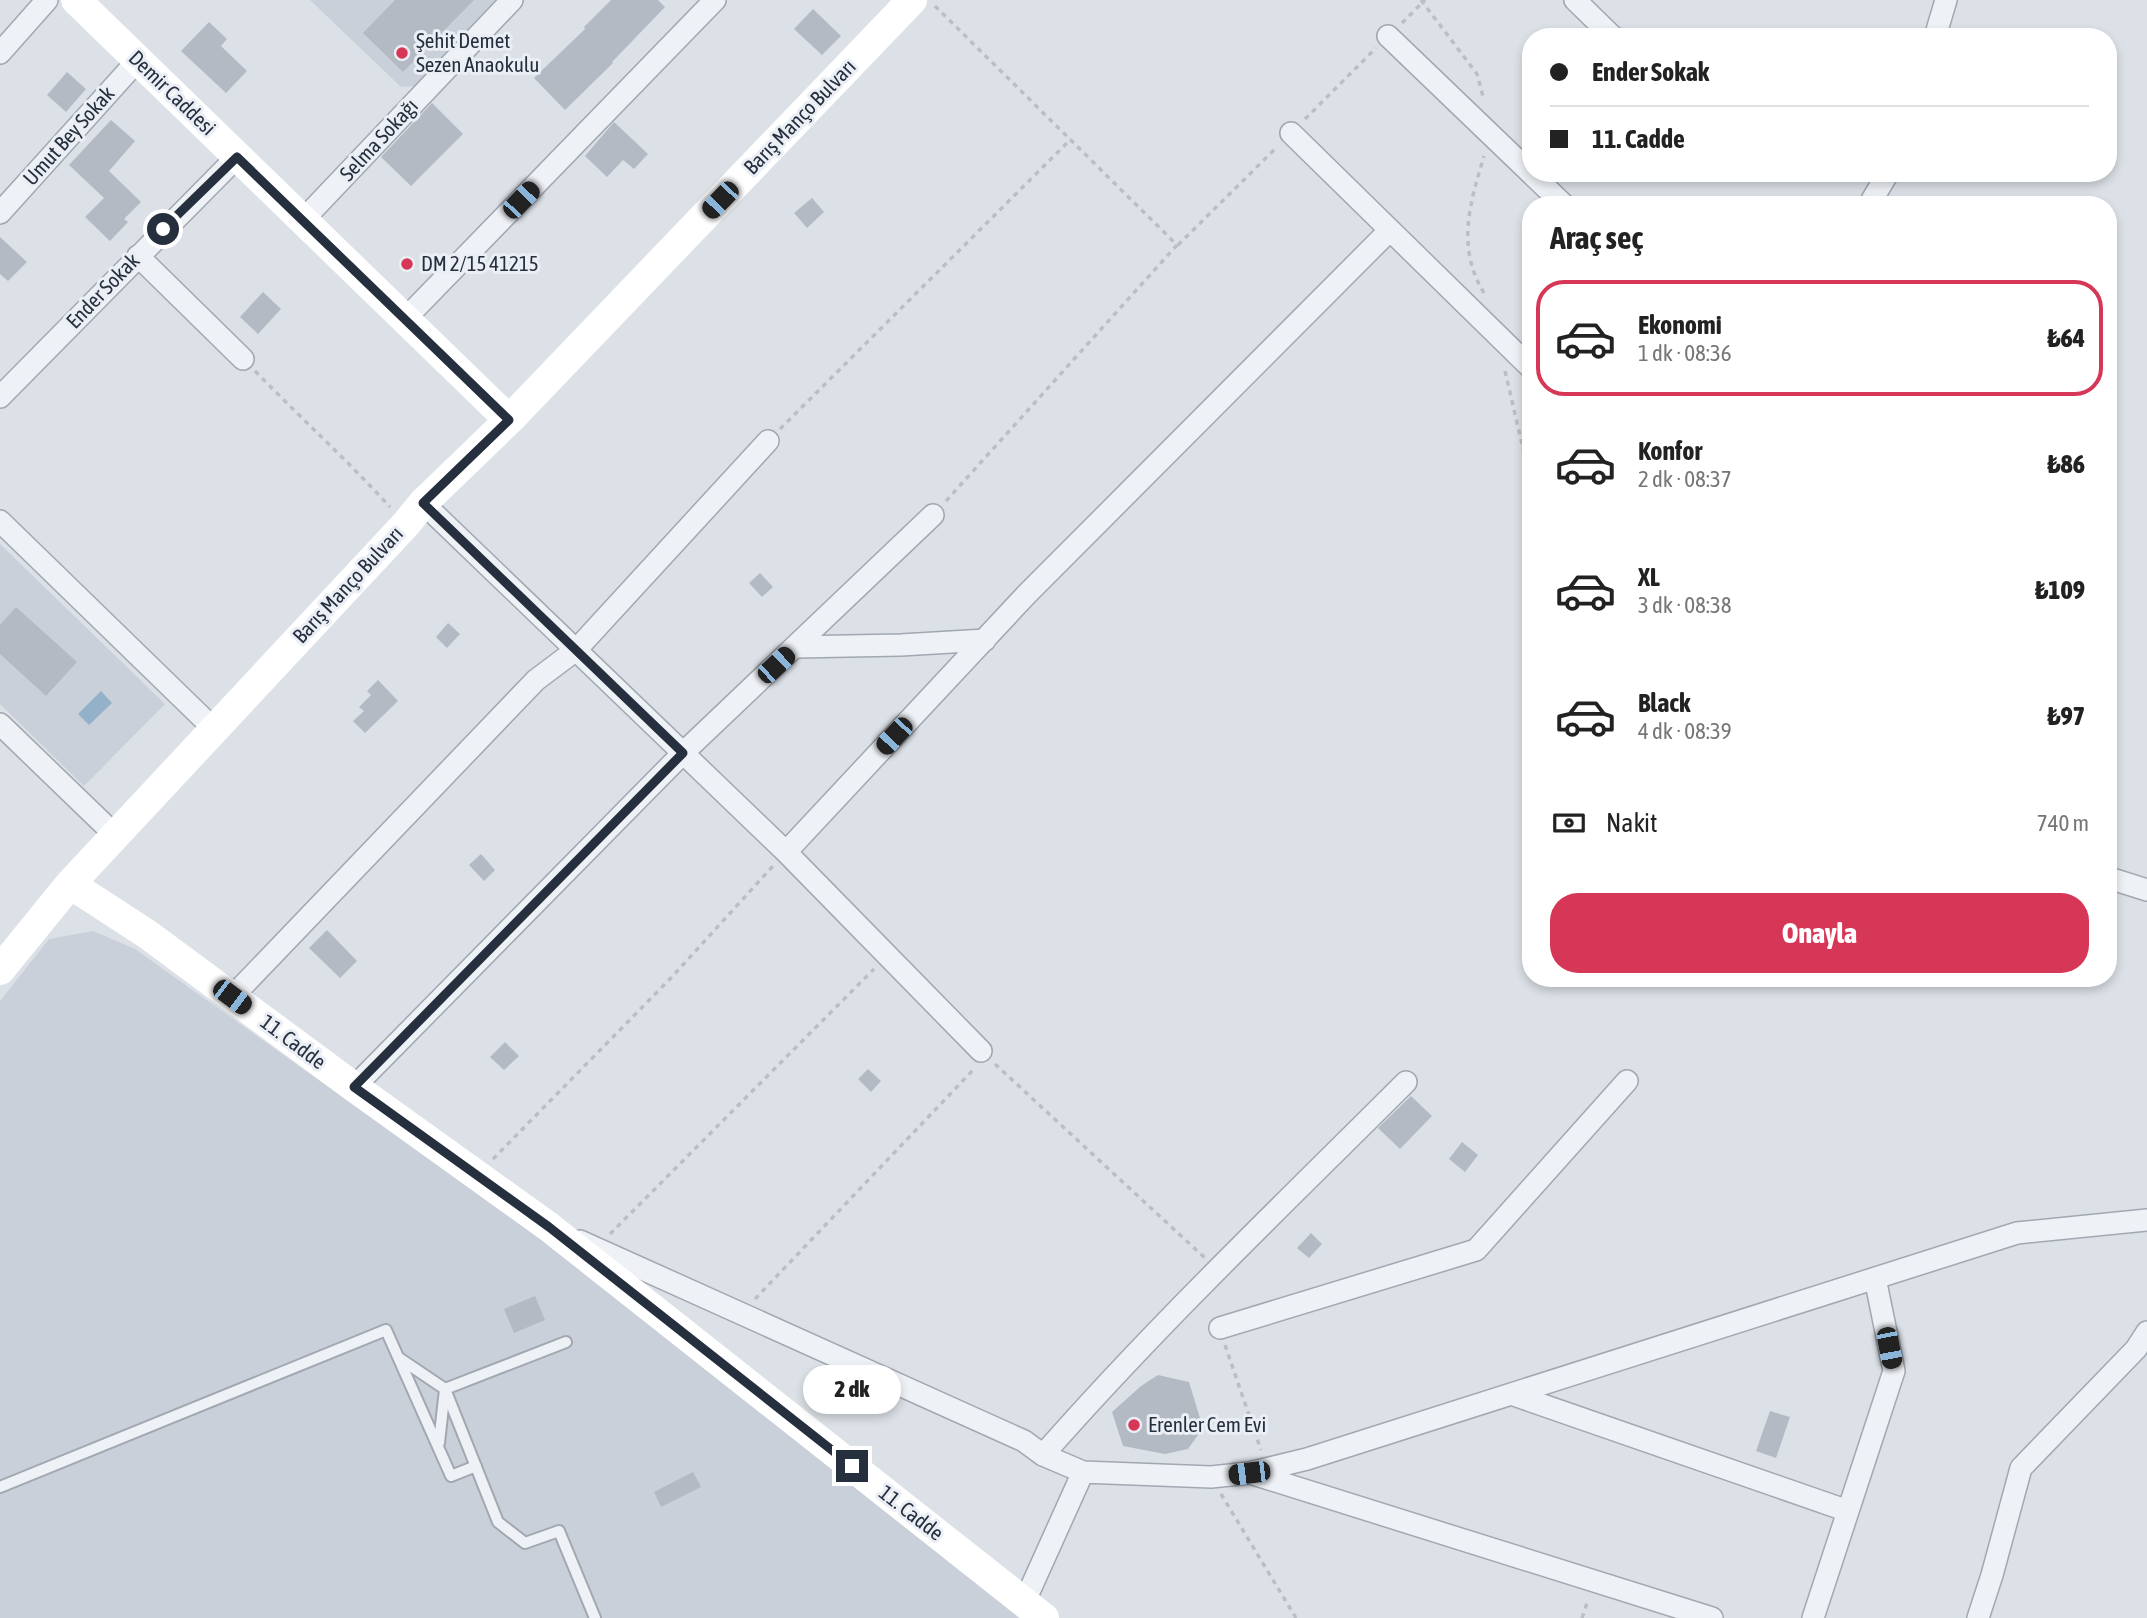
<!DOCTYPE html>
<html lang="tr">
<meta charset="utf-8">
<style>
:root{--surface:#fff;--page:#f2f2f2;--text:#222;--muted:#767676;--line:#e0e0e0;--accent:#d63757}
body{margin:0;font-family:"Asap Condensed",sans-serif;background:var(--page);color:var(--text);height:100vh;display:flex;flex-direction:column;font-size:26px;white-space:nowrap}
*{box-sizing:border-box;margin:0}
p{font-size:23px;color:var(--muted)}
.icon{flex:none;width:38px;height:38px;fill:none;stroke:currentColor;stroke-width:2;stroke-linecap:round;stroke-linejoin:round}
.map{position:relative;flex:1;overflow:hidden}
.side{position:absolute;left:1522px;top:196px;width:595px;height:791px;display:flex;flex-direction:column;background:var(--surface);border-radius:28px;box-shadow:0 4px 10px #0003}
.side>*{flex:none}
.top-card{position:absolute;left:1522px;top:28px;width:595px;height:154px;border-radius:28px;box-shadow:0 4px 10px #0003;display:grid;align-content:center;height:154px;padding:0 28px;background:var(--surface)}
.end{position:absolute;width:32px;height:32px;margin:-16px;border:9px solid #252f3e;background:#fff;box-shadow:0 0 0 4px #fff}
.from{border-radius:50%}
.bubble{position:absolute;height:49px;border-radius:24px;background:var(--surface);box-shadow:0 4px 10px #0003;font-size:23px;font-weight:800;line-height:49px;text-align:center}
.car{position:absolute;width:21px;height:42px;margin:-21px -10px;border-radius:9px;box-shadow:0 0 5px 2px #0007;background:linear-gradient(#222 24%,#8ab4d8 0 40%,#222 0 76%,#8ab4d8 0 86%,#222 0)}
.top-card b{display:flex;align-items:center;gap:24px;height:66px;font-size:26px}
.top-card b+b{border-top:2px solid var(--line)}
.top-card i{width:18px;height:18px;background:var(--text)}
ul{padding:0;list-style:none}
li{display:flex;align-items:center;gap:21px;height:116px;margin:0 14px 10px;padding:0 14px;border:4px solid transparent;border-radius:28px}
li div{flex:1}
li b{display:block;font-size:26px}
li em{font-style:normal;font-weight:800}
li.active{border-color:var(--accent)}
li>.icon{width:63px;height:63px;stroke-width:1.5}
h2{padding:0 28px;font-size:32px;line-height:84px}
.pay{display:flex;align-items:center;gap:18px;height:77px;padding:0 28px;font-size:26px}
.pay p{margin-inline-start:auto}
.action{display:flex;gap:14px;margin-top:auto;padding:14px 28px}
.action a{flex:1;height:80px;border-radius:28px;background:var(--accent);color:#fff;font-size:28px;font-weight:800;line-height:80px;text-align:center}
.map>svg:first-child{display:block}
.built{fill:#c9d0d9}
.water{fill:#94b1ca}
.building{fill:#b3bac4}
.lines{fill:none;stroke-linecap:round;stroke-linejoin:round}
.lane-casing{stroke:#a1a8b1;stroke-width:14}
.street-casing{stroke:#a1a8b1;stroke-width:24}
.path{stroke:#babfc5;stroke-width:3.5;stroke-dasharray:5 5;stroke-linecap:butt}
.lane{stroke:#eef1f5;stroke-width:10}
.street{stroke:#eef1f5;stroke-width:21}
.secondary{stroke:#fff;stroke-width:30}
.route{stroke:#252f3e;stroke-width:9}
.poi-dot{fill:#d63757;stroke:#ebeff5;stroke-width:2.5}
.labels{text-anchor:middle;stroke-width:6;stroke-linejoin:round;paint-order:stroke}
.poi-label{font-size:21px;fill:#252f3e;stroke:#ebeff5;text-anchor:start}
.street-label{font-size:21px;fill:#252f3e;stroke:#ebeff5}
</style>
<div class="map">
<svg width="2147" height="1618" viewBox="0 0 2147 1618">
<rect width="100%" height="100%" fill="#dce1e7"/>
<path class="built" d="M 310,0 L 498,0 L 414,86 L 401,87 Z
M 0,544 L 165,704 L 84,786 L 0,704 Z
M 93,931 L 135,949 L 355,1106 L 539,1235 L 1019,1618 L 0,1618 L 0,1001 L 49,939 Z"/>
<path class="water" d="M 101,691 L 112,703 L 89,725 L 78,714 Z"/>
<path class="building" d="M 395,0 L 474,0 L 403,72 L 363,33 Z
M 611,0 L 658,0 L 665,7 L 612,62 L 613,63 L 565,110 L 534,78 L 585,29 L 584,27 Z
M 813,9 L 841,36 L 822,55 L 794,29 Z
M 209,22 L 227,39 L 221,46 L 247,71 L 226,93 L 181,51 Z
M 67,72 L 86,89 L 66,112 L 47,95 Z
M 432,103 L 463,134 L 411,186 L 381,157 Z
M 111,120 L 135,141 L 109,171 L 141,202 L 124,219 L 128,222 L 110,241 L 85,217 L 104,198 L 69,165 Z
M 614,122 L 648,154 L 634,169 L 623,160 L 607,177 L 585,156 Z
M 812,198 L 824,212 L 807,228 L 794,213 Z
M 0,237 L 27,262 L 8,281 L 0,274 Z
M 263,292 L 281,309 L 258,334 L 240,317 Z
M 760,573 L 773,587 L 762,597 L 749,583 Z
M 16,607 L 77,662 L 46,696 L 0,654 L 0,625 Z
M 448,623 L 460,634 L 447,648 L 436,637 Z
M 378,680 L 398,701 L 365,733 L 353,721 L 364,711 L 359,707 L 371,695 L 367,691 Z
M 481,854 L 495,870 L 484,881 L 469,865 Z
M 327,930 L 357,961 L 340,978 L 309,948 Z
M 505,1042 L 519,1056 L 504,1070 L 490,1057 Z
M 868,1069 L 881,1081 L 871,1092 L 858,1079 Z
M 1411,1096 L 1432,1116 L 1400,1149 L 1378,1128 Z
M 1462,1142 L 1478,1155 L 1465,1172 L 1449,1159 Z
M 1311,1233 L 1322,1244 L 1309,1258 L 1297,1248 Z
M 535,1296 L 545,1320 L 514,1333 L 504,1309 Z
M 1158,1375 L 1189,1382 L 1203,1428 L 1188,1449 L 1165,1454 L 1123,1446 L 1112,1412 L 1141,1386 Z
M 1770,1411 L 1790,1417 L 1776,1458 L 1756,1451 Z
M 693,1472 L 701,1487 L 661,1507 L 654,1492 Z"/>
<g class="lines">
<defs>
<path id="lane" d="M 566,1342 L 445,1389 L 498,1522 L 525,1543 L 559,1531 L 595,1618
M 399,1358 L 445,1389 L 439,1443
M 0,1487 L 386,1330 L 451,1476 L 476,1466"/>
<path id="street" d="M 1575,0 L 1613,37
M 1388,36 L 1564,205
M 1935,37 L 1946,0
M 0,53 L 47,0
M 1291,133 L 1531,368
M 1869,205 L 1888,173
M 0,213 L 138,60
M 303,220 L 512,0
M 138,256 L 243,359
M 405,319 L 715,0
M 0,397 L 237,157
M 423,503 L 786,852 L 981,1051
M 0,521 L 214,729
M 795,647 L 901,645 L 985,640
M 0,724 L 115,835
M 786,852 L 1026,595 L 1390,230
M 2109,878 L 2147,890
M 232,997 L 536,680 L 576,650 L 768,441
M 354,1087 L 683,753 L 933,515
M 580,1241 L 1024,1441 L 1043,1455 L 1083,1472 L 1211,1477 L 1249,1473 L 1307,1459 L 2017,1233 L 2147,1220
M 1220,1328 L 1476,1250 L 1627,1081
M 1511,1394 L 1848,1511
M 1043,1455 C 1157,1325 1283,1205 1406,1082
M 1250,1473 L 1712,1618
M 1024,1603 L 1083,1472
M 1813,1618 L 1894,1371 L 1875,1278
M 1978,1618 L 1992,1575 L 2021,1468 L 2136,1349 L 2147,1332"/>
</defs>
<use href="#lane" class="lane-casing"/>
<use href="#street" class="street-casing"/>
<path class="path" d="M 1421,0 L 1477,74 L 1484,100
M 935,6 L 1177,245 L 946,501
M 1402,23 L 1425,0
M 1305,119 L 1376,48
M 1178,245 L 1277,147
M 1484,293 C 1456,247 1470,203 1484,156
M 255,371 C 300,417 347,460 390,507
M 1505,371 L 1531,483
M 780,429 L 1071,139
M 995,1064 L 1205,1258
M 493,1159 L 670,979 L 773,866
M 610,1234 L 874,969
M 755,1299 L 974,1069
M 1225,1345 L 1261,1450
M 1221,1494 L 1296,1618
M 1582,1618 L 1588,1600"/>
<use href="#lane" class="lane"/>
<use href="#street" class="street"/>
<path class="secondary" d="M 76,0 L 509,420
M 70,884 L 147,934 L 354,1087 L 549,1227 L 1044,1618
M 0,970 L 70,884 L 406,524 L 423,503 L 509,420 L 912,0"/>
</g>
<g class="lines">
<path class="route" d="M 163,229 L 237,157 L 509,420 L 423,503 L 683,753 L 354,1087 L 549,1227 L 852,1466"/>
</g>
<g class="poi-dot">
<circle cx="402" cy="53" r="7"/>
<circle cx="407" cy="264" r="7"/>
<circle cx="1134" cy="1425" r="7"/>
</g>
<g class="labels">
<g class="poi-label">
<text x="416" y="48">Şehit Demet<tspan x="416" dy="24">Sezen Anaokulu</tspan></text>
<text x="421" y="271">DM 2/15 41215</text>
<text x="1148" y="1432">Erenler Cem Evi</text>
</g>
<g class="street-label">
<text transform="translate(172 93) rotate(44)" y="7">Demir Caddesi</text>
<text transform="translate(800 117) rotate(-46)" y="7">Barış Manço Bulvarı</text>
<text transform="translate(69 136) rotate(-48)" y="7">Umut Bey Sokak</text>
<text transform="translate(379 140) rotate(-47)" y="7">Selma Sokağı</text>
<text transform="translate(103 291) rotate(-46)" y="7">Ender Sokak</text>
<text transform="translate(348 585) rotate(-47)" y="7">Barış Manço Bulvarı</text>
<text transform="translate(293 1042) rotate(37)" y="7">11. Cadde</text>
<text transform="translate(911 1513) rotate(38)" y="7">11. Cadde</text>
</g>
</g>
</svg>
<i class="end from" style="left:163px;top:229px"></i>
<i class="end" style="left:852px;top:1466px"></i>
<div class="bubble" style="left:803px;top:1365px;width:98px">2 dk</div>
<i class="car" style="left:521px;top:200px;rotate:44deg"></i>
<i class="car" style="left:720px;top:200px;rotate:224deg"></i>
<i class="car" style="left:776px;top:665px;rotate:47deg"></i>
<i class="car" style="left:894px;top:736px;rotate:223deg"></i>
<i class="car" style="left:232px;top:997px;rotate:127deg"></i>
<i class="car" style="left:1889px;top:1348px;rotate:169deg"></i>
<i class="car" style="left:1249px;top:1473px;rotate:263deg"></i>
<div class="top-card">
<b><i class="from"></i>Ender Sokak</b>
<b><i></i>11. Cadde</b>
</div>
<section class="side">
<h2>Araç seç</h2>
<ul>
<li class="active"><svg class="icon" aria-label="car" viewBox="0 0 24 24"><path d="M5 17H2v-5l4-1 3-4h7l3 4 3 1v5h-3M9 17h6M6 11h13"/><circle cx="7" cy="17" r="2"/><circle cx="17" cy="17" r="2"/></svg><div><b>Ekonomi</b><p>1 dk · 08:36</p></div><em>₺64</em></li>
<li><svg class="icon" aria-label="car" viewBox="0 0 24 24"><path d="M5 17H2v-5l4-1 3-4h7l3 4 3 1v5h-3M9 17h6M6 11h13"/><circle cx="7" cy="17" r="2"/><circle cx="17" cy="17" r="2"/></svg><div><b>Konfor</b><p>2 dk · 08:37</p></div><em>₺86</em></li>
<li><svg class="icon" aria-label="car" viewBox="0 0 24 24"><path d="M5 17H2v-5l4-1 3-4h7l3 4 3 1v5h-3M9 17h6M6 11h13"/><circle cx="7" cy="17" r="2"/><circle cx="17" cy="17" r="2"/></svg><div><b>XL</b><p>3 dk · 08:38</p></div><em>₺109</em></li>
<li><svg class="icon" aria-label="car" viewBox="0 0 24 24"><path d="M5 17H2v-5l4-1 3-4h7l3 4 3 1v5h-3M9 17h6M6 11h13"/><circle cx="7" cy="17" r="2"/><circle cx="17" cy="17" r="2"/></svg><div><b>Black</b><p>4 dk · 08:39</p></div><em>₺97</em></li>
</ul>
<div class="pay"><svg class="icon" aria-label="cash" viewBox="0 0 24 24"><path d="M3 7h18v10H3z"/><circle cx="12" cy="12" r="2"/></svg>Nakit<p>740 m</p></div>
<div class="action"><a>Onayla</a></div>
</section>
</div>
